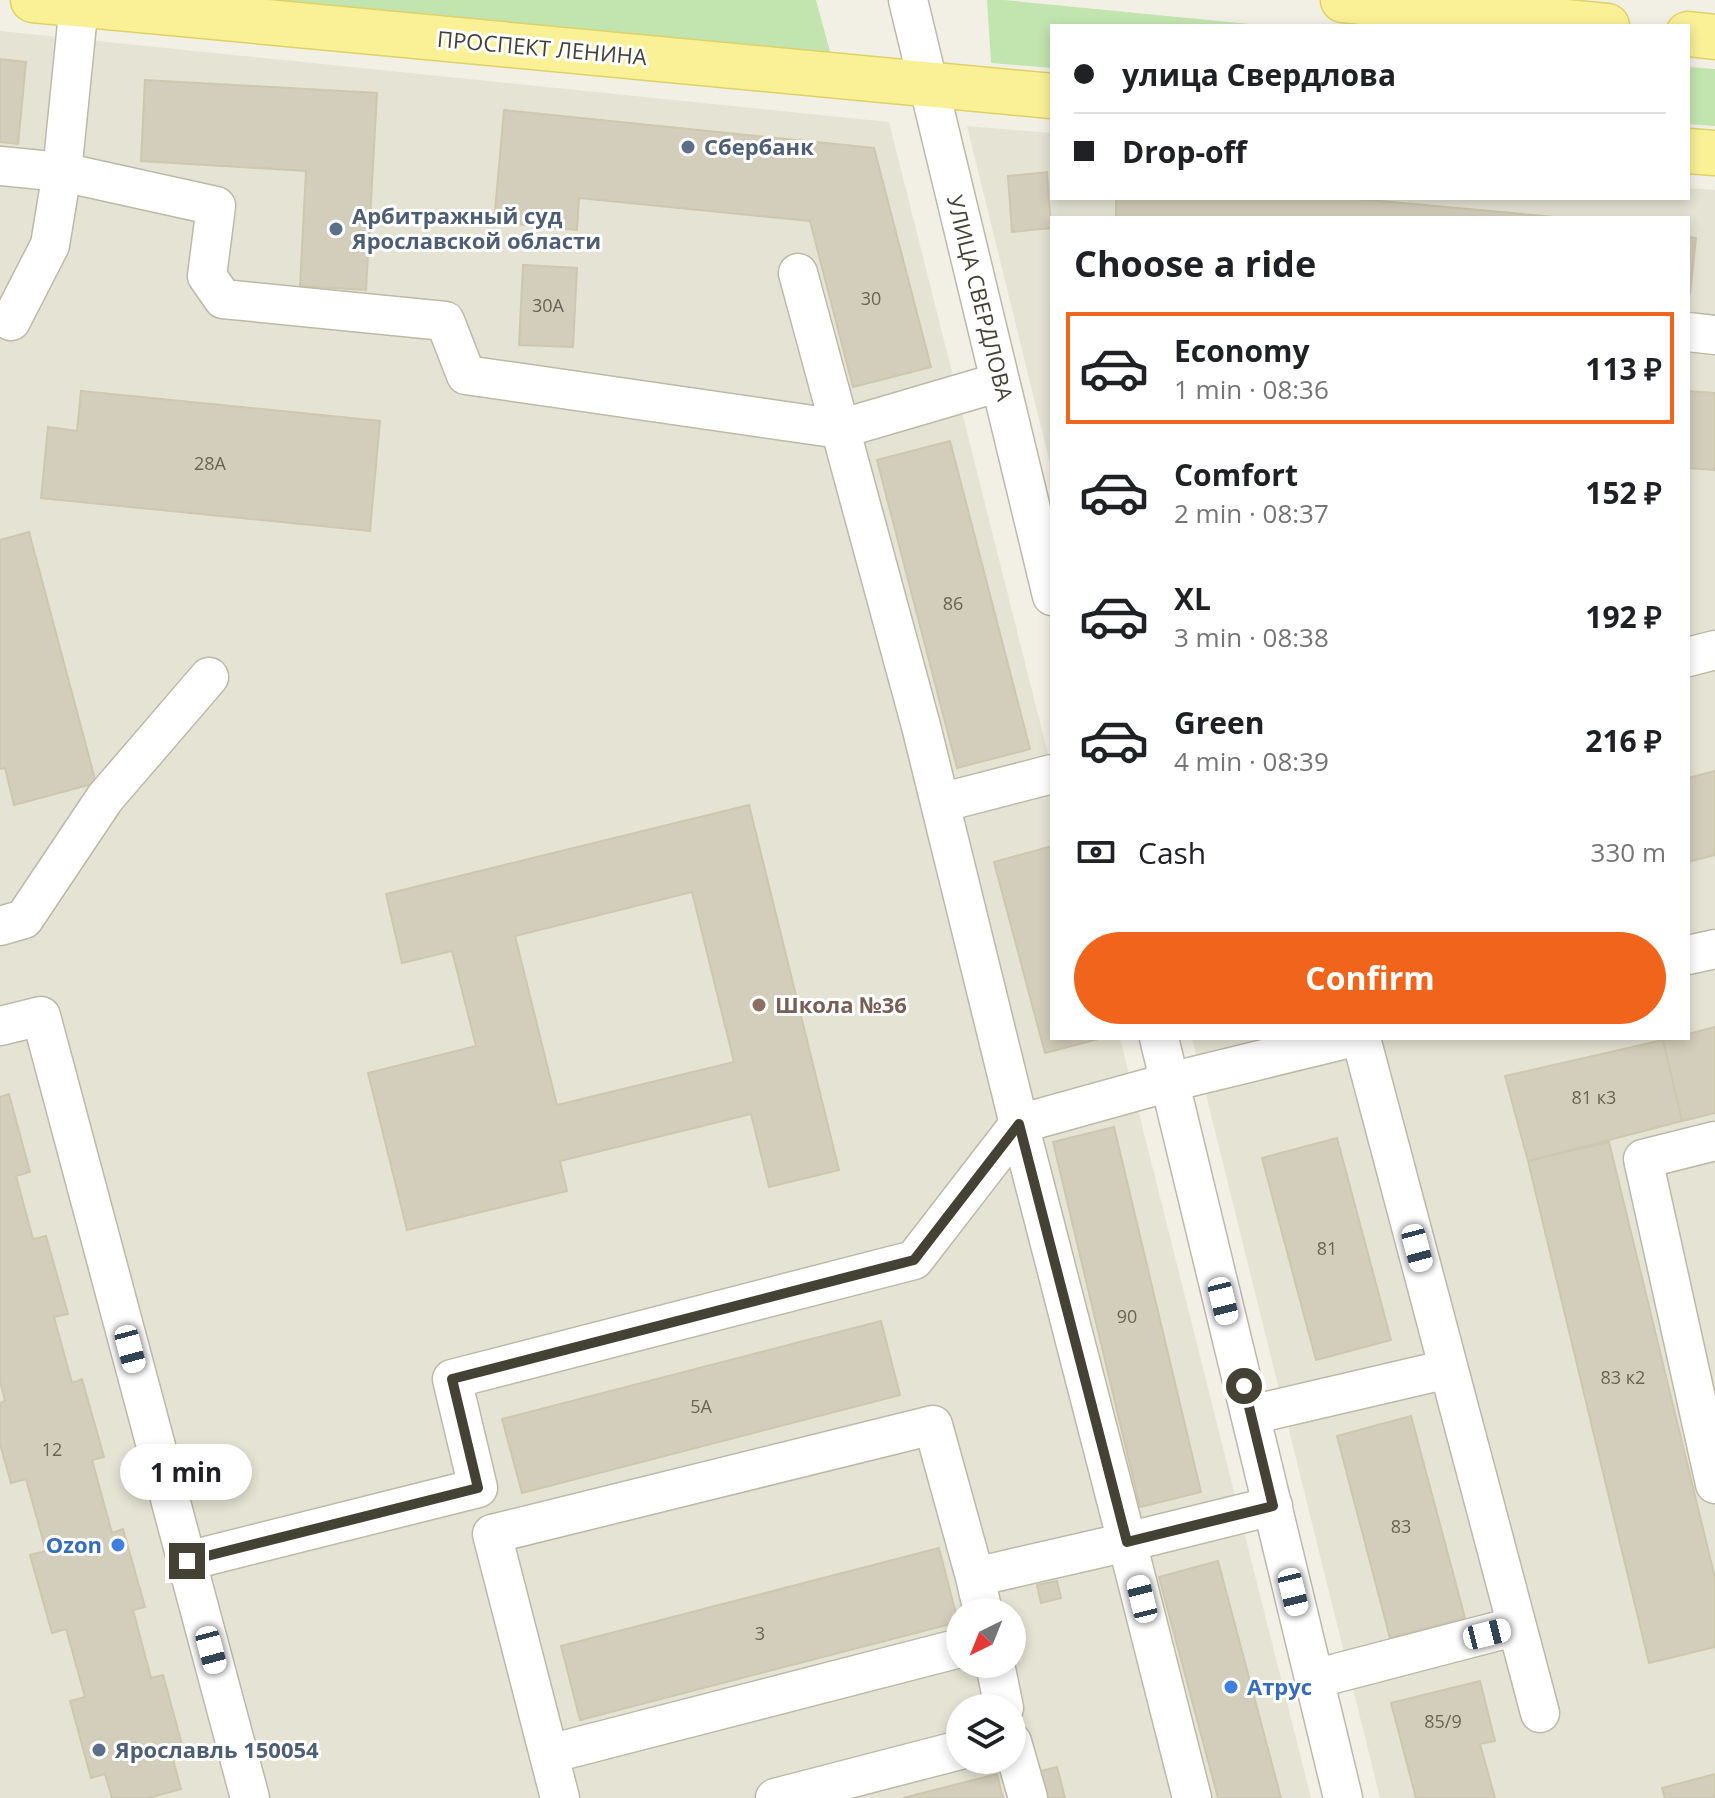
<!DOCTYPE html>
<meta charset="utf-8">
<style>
:root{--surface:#fff;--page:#f2f2f2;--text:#202124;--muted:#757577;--line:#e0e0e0;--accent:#f1641c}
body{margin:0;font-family:"Open Sans",sans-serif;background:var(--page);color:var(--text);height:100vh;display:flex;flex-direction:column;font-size:30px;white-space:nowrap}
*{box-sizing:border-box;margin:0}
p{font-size:26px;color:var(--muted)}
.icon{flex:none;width:44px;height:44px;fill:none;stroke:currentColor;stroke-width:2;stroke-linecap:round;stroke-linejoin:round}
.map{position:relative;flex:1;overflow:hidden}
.side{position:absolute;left:1050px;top:216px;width:640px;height:824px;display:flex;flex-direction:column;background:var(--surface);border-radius:0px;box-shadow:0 4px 12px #0003}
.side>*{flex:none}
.guide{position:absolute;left:1050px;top:24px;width:640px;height:176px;border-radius:0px;box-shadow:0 4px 12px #0003;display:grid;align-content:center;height:176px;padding:0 24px;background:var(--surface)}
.needle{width:52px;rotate:223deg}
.controls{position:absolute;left:946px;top:1598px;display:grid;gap:16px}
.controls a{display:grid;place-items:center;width:80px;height:80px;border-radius:50%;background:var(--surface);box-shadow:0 4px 12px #0003;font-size:40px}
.end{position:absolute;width:36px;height:36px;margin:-18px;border:10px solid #444135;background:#fff;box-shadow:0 0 0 4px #fff}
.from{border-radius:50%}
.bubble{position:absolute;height:56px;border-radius:28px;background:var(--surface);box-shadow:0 4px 12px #0003;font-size:26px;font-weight:700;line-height:56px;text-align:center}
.car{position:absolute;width:24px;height:48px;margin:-24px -12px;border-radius:10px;box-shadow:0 0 6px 2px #0007;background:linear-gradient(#fff 24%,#345 0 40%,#fff 0 76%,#345 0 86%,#fff 0)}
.guide b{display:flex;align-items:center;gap:28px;height:76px;font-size:30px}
.guide b+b{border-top:2px solid var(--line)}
.guide i{width:20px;height:20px;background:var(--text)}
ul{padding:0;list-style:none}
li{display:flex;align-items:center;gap:24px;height:112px;margin:0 16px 12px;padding:0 8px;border:4px solid transparent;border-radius:0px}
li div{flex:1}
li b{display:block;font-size:30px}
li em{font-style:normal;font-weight:700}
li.current{border-color:var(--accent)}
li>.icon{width:72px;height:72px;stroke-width:1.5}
h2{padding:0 24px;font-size:36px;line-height:96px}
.pay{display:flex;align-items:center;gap:20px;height:88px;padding:0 24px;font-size:30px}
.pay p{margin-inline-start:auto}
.button{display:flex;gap:16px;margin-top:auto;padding:16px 24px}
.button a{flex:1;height:92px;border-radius:48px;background:var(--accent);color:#fff;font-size:32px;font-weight:700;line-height:92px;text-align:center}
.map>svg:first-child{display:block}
.residential{fill:#e5e3d3;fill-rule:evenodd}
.green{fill:#c2e5af}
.building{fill:#d3cebb;stroke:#cdc7ae;stroke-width:2;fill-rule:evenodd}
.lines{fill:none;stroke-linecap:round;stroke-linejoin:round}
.minor-casing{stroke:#bdb9a8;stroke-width:41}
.major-casing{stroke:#ded166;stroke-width:47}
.minor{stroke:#fff;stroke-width:38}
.major{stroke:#faf096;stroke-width:44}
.route{stroke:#444135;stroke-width:10}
.service-dot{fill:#5c6f8a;stroke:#fff;stroke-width:3}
.education-dot{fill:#8d6e63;stroke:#fff;stroke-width:3}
.shop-dot{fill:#3f7fe0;stroke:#fff;stroke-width:3}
.labels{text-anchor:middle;stroke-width:6;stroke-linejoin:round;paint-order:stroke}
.number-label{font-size:18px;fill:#686456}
.street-label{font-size:22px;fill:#444135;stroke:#fff}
.service-label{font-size:22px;font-weight:bold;fill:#4e5e75;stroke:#fff;text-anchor:start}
.education-label{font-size:22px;font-weight:bold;fill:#785e54;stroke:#fff;text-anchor:start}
.shop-label{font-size:22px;font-weight:bold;fill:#366cbe;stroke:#fff;text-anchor:end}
</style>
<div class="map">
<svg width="1715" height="1798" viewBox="0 0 1715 1798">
<rect width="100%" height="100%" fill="#f2f0e5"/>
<path class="residential" d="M 0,31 L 889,122 L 1052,770 L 1052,1038 L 1120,1038 L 1311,1798 L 0,1798 ZM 960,1612 L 1012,1612 L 1012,1664 L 960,1664 ZM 960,1708 L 1012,1708 L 1012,1760 L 960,1760 Z
M 967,126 L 1052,133 L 1052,198 L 1688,198 L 1688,188 L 1715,190 L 1715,1798 L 1380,1798 L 1192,1038 L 1688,1038 L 1688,218 L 1052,218 L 1052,472 Z"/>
<path class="green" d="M 278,0 L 816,0 L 831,55 Z
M 987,0 L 1004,0 L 1270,26 L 1052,26 L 1052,68 L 991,63 Z
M 1688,67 L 1715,69 L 1715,126 L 1688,124 Z"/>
<path class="building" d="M 0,59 L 26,62 L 18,144 L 0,142 Z
M 145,80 L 377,93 L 366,290 L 300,286 L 306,171 L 141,161 Z
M 504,110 L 874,148 L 931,367 L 853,387 L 810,221 L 579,198 L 577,230 L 494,222 Z
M 1047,172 L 1051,228 L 1012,232 L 1008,176 Z
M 1116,198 L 1347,198 L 1566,218 L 1116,218 Z
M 1688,237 L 1696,238 L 1690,293 L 1688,293 Z
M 523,265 L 577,268 L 573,347 L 519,345 Z
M 81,391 L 380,421 L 370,531 L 41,498 L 48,427 L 77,431 Z
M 1688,391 L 1715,393 L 1715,470 L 1688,468 Z
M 950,441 L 1030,749 L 957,768 L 877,460 Z
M 29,532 L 96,783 L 14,805 L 5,768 L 0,769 L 0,540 Z
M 1715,771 L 1715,855 L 1688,862 L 1688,778 Z
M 749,805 L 839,1170 L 769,1187 L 751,1114 L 560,1161 L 567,1191 L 407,1230 L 368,1073 L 476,1046 L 452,951 L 402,963 L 386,894 ZM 692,892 L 734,1062 L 557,1105 L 515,936 Z
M 1052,846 L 1052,1038 L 1102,1038 L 1045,1053 L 994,862 Z
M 1715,1027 L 1715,1113 L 1682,1121 L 1663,1040 L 1688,1038 L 1688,1034 Z
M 1663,1040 L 1682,1121 L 1528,1161 L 1505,1076 Z
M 9,1094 L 30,1172 L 16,1176 L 33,1239 L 46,1236 L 68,1314 L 54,1317 L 72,1383 L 82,1379 L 104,1457 L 92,1460 L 112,1533 L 123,1529 L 145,1607 L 133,1610 L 151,1678 L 163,1675 L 184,1752 L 172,1756 L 181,1789 L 148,1798 L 112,1798 L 105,1774 L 91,1778 L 70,1701 L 85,1697 L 66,1629 L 52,1633 L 30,1555 L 46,1551 L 26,1479 L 11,1483 L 0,1444 L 0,1403 L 5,1401 L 0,1381 L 0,1097 Z
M 1114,1127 L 1201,1492 L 1140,1507 L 1053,1142 Z
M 1337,1138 L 1391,1340 L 1316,1360 L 1262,1158 Z
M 1609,1142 L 1715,1578 L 1715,1647 L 1649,1663 L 1528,1161 Z
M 881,1321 L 900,1395 L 522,1493 L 502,1419 Z
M 1411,1416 L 1465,1618 L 1390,1638 L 1337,1436 Z
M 939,1548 L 958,1622 L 580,1720 L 561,1646 Z
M 1218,1561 L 1281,1798 L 1218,1798 L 1159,1577 Z
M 1057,1581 L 1061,1598 L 1041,1603 L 1037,1585 Z
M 1480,1681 L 1495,1741 L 1480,1744 L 1495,1798 L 1416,1798 L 1391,1703 Z
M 1057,1767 L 1065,1798 L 1036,1798 L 1029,1774 Z
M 997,1774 L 1003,1798 L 903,1798 Z
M 1715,1774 L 1715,1798 L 1665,1798 L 1662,1788 Z"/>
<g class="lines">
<defs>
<path id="minor" d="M 908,0 L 1052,596
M 0,166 L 62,172 L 79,4
M 11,321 L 50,245 L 62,172 L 216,206 L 207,276 L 223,299 L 445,321 L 466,375 L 840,429 L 1000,382
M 1688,332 L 1715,335
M 1688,657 L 1715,650
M 940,803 L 1052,774
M 0,926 L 24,919 L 105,798 L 209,677
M 1688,955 L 1715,949
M 0,1026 L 41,1016 L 250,1798
M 1159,1038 L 1343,1798
M 1361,1038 L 1540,1713
M 1715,1141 L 1643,1159 L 1715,1484
M 1251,1415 L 1448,1369
M 187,1561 L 478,1488 L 452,1379 L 914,1260 L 1019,1124 L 1170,1082 L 1350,1038
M 975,1577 L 983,1612
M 995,1664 L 1004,1708
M 1314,1679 L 1517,1626
M 1012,1742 L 1028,1798
M 549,1754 L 960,1648
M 560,1798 L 492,1534 L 933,1425 L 975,1577 L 1127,1542 L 1019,1124 L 921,726 L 798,273
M 775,1798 L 960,1750
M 1192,1798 L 1127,1542 L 1273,1506"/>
<path id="major" d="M 33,0 L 1052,96
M 1343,0 L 1607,26
M 1688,34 L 1715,37
M 1688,151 L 1715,153"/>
</defs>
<use href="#minor" class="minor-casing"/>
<use href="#major" class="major-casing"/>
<use href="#minor" class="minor"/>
<use href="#major" class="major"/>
</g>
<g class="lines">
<path class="route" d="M 187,1561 L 478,1488 L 452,1379 L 914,1260 L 1019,1124 L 1127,1542 L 1273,1506 L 1244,1386"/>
</g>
<g class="service-dot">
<circle cx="688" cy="147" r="8"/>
<circle cx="336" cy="229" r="8"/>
<circle cx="99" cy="1750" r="8"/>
</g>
<circle class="education-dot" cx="759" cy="1005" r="8"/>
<g class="shop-dot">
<circle cx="118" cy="1545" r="8"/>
<circle cx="1231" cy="1687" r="8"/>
</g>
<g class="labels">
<g class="number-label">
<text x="871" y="305">30</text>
<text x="548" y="312">30А</text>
<text x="210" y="470">28А</text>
<text x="953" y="610">86</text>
<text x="1594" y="1104">81 к3</text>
<text x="1327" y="1255">81</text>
<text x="1127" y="1323">90</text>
<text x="1623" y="1384">83 к2</text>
<text x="701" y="1413">5А</text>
<text x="52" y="1456">12</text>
<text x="1401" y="1533">83</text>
<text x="760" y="1640">3</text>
<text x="1443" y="1728">85/9</text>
</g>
<g class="street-label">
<text transform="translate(542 48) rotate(5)" y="8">ПРОСПЕКТ ЛЕНИНА</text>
<text transform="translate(980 298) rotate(76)" y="8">УЛИЦА СВЕРДЛОВА</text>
</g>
<g class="service-label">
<text x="704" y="155">Сбербанк</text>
<text x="352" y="224">Арбитражный суд<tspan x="352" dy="25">Ярославской области</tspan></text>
<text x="115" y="1758">Ярославль 150054</text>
</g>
<g class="education-label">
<text x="775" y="1013">Школа №36</text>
</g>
<g class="shop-label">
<text x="102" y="1553">Ozon</text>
<text x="1247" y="1695" text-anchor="start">Атрус</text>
</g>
</g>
</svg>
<div class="controls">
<a><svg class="needle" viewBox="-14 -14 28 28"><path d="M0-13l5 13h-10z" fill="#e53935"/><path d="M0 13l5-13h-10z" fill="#757577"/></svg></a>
<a><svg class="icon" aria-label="layers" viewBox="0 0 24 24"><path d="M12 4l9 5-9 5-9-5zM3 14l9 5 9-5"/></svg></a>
</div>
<i class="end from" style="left:1244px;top:1386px"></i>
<i class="end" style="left:187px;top:1561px"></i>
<div class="bubble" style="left:120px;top:1444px;width:132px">1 min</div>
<i class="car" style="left:1417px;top:1248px;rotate:165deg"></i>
<i class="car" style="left:1223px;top:1301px;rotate:166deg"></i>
<i class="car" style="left:130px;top:1349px;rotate:165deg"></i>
<i class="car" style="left:1293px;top:1592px;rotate:166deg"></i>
<i class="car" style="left:1142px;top:1599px;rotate:346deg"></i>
<i class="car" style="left:1487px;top:1634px;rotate:76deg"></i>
<i class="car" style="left:211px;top:1650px;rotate:165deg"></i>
<div class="guide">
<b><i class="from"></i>улица Свердлова</b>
<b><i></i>Drop-off</b>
</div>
<section class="side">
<h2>Choose a ride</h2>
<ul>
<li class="current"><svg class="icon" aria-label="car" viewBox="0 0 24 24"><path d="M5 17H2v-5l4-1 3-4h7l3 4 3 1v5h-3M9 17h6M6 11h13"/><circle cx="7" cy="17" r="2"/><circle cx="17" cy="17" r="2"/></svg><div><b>Economy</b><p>1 min · 08:36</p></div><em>113 ₽</em></li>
<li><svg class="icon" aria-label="car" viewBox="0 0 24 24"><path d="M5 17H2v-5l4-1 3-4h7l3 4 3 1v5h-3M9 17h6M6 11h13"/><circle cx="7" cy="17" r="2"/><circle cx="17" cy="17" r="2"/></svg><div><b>Comfort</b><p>2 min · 08:37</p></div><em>152 ₽</em></li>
<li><svg class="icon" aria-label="car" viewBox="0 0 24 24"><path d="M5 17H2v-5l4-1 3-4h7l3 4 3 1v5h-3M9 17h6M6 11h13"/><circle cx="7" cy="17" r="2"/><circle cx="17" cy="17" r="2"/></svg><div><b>XL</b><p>3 min · 08:38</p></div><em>192 ₽</em></li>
<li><svg class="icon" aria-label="car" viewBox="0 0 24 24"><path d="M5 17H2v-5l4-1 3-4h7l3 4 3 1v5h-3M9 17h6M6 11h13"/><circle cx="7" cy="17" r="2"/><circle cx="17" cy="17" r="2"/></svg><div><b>Green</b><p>4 min · 08:39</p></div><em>216 ₽</em></li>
</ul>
<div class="pay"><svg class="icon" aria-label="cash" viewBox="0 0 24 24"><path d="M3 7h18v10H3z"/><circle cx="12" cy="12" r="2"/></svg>Cash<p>330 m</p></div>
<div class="button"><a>Confirm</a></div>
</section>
</div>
